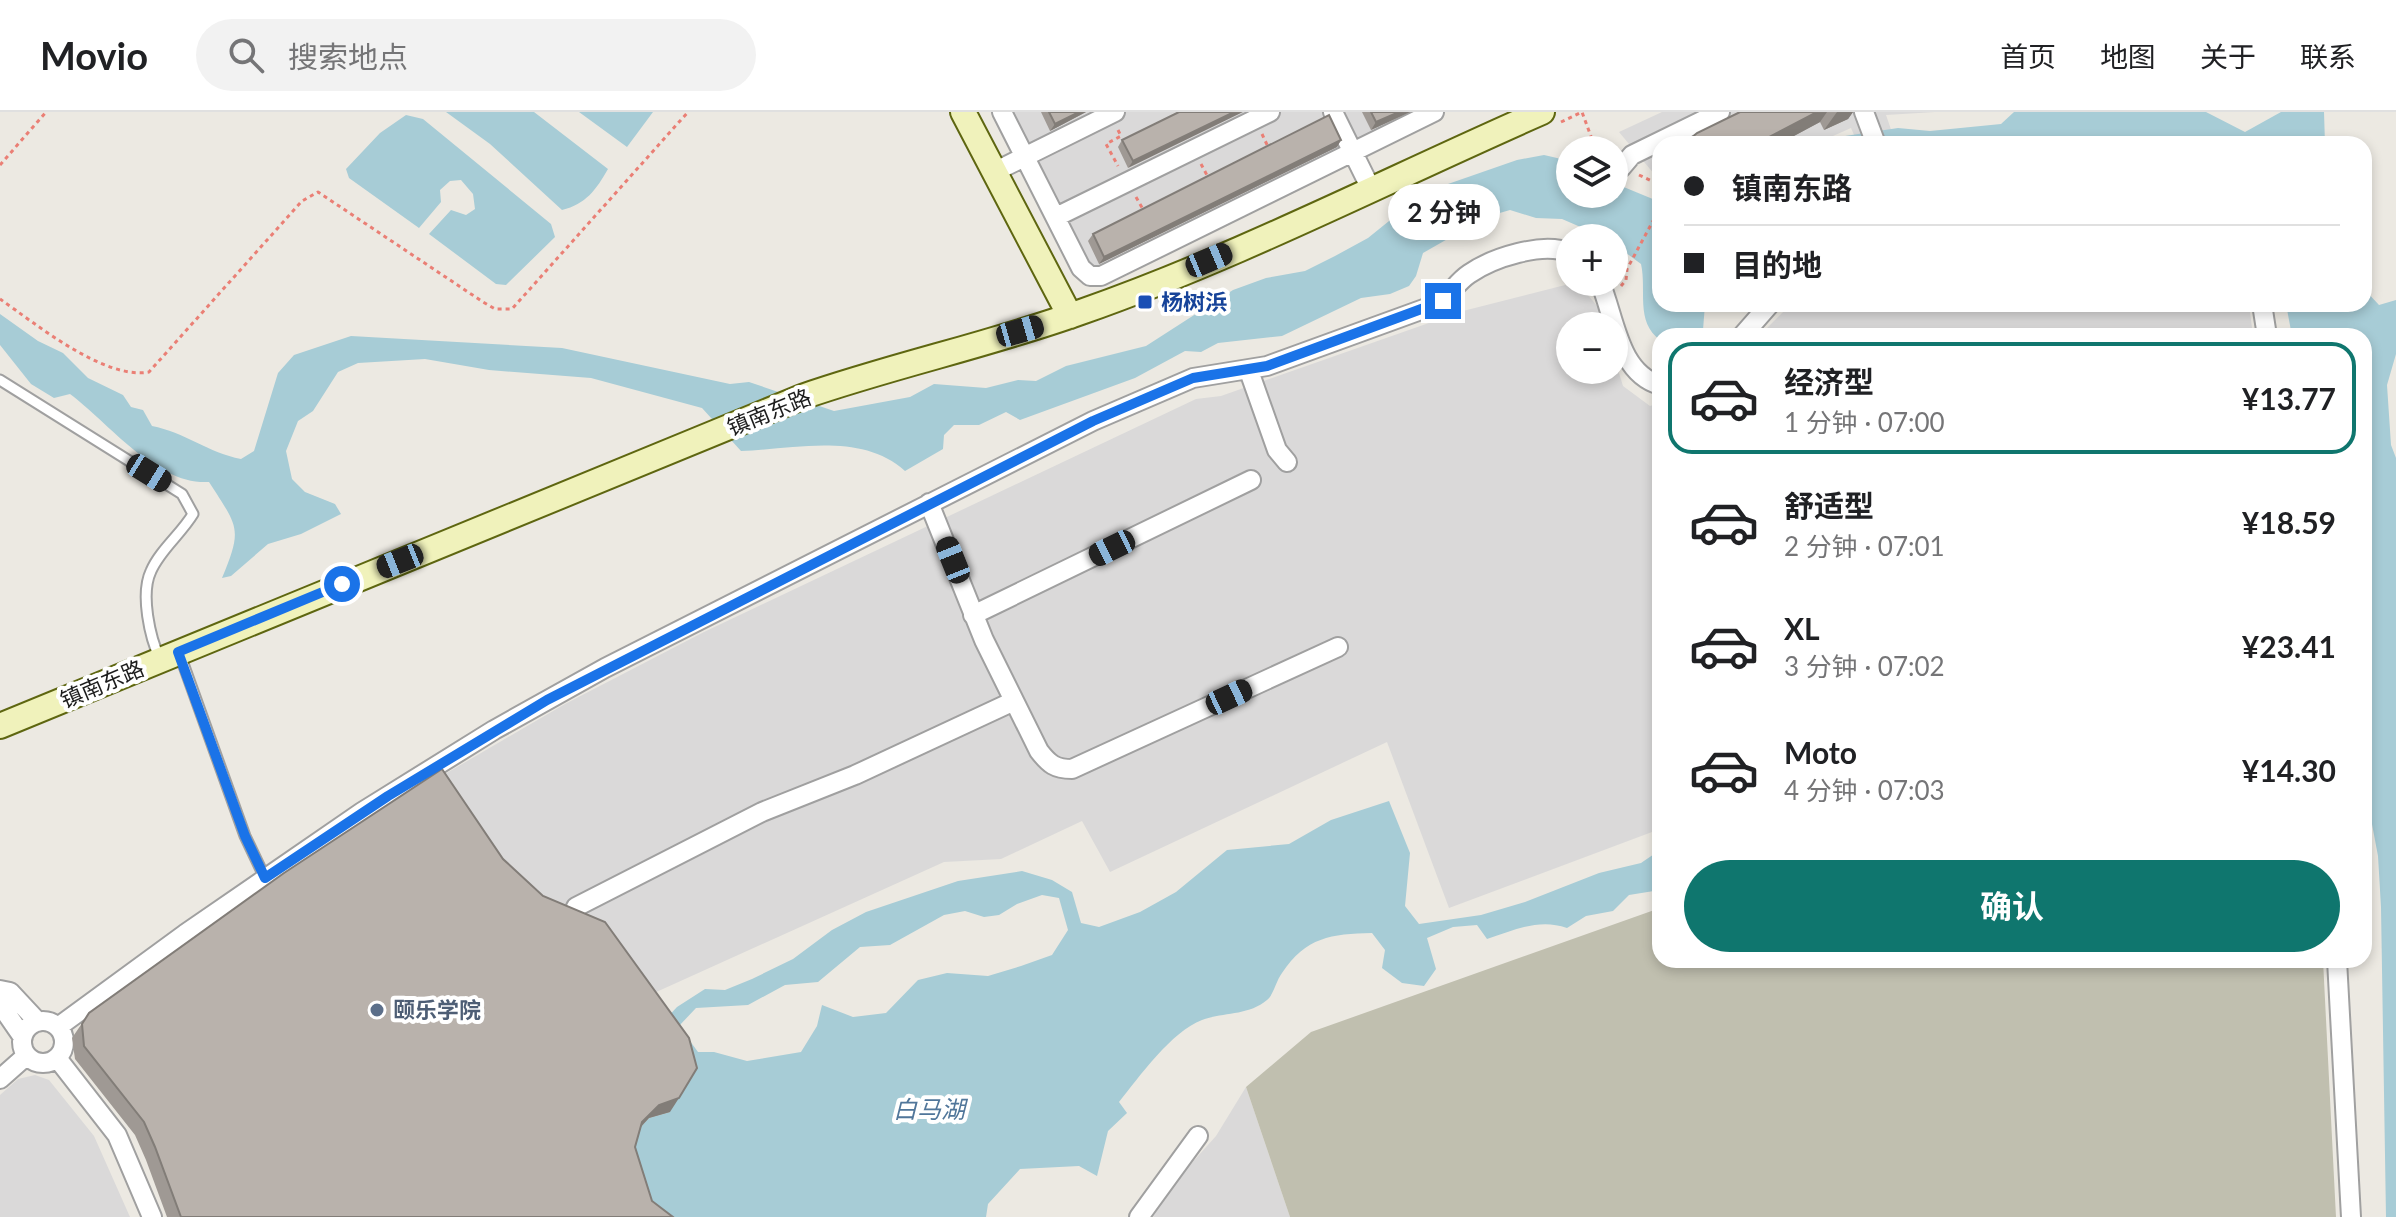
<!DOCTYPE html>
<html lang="zh">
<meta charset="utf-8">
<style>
:root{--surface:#fff;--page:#f2f2f2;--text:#202124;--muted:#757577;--line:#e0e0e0;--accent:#0f766e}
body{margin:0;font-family:Lato,"Noto Sans SC",sans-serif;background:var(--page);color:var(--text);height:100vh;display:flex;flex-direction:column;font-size:30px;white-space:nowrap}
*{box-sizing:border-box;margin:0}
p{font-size:26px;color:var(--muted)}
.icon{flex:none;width:44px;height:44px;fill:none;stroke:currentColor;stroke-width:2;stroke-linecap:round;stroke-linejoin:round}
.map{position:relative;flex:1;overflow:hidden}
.side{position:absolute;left:1652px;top:216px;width:720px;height:640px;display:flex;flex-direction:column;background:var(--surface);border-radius:24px;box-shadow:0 4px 12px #0003}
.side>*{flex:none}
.guide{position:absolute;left:1652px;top:24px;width:720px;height:176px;border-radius:24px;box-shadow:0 4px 12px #0003;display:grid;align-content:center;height:176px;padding:0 32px;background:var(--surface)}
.buttons{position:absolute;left:1556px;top:24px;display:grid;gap:16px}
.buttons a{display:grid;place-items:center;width:72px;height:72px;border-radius:50%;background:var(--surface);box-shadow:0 4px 12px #0003;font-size:40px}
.end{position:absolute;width:36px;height:36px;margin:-18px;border:10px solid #1a73e8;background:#fff;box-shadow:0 0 0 4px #fff}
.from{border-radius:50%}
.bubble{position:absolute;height:56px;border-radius:28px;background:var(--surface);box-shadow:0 4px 12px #0003;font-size:26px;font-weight:700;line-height:56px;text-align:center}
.car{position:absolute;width:24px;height:48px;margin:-24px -12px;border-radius:10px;box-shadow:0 0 6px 2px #0007;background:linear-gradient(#222 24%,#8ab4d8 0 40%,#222 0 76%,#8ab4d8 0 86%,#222 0)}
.guide b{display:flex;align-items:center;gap:28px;height:76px;font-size:30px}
.guide b+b{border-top:2px solid var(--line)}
.guide i{width:20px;height:20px;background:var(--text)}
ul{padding:14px 0 0;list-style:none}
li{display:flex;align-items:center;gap:24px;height:112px;margin:0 16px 12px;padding:0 16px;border:4px solid transparent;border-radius:24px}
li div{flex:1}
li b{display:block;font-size:30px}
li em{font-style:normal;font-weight:700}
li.on{border-color:var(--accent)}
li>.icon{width:72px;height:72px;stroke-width:1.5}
.action{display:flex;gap:16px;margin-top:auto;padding:16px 32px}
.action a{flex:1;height:92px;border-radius:48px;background:var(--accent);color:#fff;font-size:32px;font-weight:700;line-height:92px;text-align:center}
header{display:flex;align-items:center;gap:48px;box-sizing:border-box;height:112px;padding:0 40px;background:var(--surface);border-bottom:2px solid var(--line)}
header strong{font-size:38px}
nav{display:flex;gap:44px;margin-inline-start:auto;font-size:28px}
.search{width:560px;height:72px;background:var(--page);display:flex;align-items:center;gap:20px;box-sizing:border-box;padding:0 28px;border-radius:44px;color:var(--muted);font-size:30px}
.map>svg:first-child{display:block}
.residential{fill:#dad9d9}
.construction{fill:#c0bfaf}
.water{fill:#a7ccd6;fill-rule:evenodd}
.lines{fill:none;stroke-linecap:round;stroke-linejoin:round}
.lane-casing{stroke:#a0a0a0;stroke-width:13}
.street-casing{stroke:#a0a0a0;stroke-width:22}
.secondary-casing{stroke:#5e6610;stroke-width:28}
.path{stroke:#ea7f75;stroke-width:3;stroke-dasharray:4 4;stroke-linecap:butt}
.lane{stroke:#fff;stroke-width:9}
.street{stroke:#fff;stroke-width:18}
.secondary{stroke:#f0f2bb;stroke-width:24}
.wall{fill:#9f9994}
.shaded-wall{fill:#827d78}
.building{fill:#b9b2ac;stroke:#827d78;stroke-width:2}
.route{stroke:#1a73e8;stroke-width:10}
.transit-dot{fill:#1a4fb4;stroke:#fff;stroke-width:3}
.service-dot{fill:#5c6f8a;stroke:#fff;stroke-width:3}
.labels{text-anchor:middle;stroke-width:8;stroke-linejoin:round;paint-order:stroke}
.transit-label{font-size:22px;font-weight:bold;fill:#164399;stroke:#fff;text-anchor:start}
.street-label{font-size:22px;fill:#1c1c1c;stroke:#fff}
.service-label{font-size:22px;font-weight:bold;fill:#4e5e75;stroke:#fff;text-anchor:start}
.water-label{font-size:24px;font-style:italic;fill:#50769a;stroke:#fff}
</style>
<header>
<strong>Movio</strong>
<div class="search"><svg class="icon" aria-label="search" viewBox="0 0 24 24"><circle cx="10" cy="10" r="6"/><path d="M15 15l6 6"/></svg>搜索地点</div>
<nav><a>首页</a><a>地图</a><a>关于</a><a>联系</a></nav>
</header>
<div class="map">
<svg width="2396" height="1105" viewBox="0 0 2396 1105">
<rect width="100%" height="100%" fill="#ece9e2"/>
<path class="residential" d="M 1002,0 L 1434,0 L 1090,164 Z
M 1662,0 L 1935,0 L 1886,3 L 1896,32 L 1858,32 L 1851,16 L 1815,32 L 1660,32 L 1660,69 L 1619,20 Z
M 1577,170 L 1598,195 L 1604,214 L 1570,214 L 1570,258 L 1614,258 L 1614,245 L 1623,274 L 1650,294 L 1660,291 L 1660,717 L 1449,796 L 1387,630 L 1110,760 L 1082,709 L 1001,747 L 944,750 L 643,886 L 533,797 L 433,669 L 565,592 L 704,520 L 1196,287 L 1221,284 L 1463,199 Z
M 1791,192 L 2249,192 L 2253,224 L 1759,224 Z
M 35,963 L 49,968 L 94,1024 L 130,1105 L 0,1105 L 0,983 L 18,967 Z
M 1246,975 L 1290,1105 L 1153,1105 L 1172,1073 L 1216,1024 Z"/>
<path class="construction" d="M 1660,796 L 1660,848 L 2323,848 L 2336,1105 L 1290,1105 L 1246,975 L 1311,920 Z"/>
<path class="water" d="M 446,0 L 534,0 L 608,57 C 596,78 586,92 562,98 L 490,32 Z
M 579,0 L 653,0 L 627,35 Z
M 2014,0 L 2206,0 L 2245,20 L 2281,0 L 2324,0 L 2325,32 L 1827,32 L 1845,24 L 1898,16 L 1930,19 L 2001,12 Z
M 406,3 L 423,7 L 551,112 L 555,125 L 506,173 L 496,172 L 429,122 L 451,98 L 466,103 L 475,97 L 473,82 L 461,68 L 450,69 L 440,78 L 441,90 L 419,116 L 349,66 L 346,57 L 380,21 Z
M 1544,43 L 1570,49 L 1570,82 L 1614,82 L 1614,71 L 1660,90 L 1660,192 L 1705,192 L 1703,218 L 1698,224 L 1660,224 L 1660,228 C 1635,209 1647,179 1641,152 L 1614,132 L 1614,126 L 1606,126 L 1562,107 L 1536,106 L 1510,98 L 1486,105 L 1423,141 L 1416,164 L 1409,174 L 1390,182 L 1361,186 L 1282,224 L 1218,231 L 1201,240 L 1185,239 L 1135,266 L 1020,308 L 1006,300 L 979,313 L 954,313 L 944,323 L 943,337 L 905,359 C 862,320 795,337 741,339 L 702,296 L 591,266 L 489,258 L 425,247 L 358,251 L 338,260 L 313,299 L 298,309 L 286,339 L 292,367 L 305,380 L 335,392 L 341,402 L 301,422 L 268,432 L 231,464 L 222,466 C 243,416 238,415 209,370 C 156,373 110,312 70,282 L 54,286 L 31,272 L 0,233 L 0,202 L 38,229 L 63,241 L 88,266 L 123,283 L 131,295 L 143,298 L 152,314 C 184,320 209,341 241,347 L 254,339 L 278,261 L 294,243 L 351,224 L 562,236 L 730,272 L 749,270 L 834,299 L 910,285 L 934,272 L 986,276 L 1018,268 L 1036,269 L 1066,254 L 1146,234 L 1233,178 L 1266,166 L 1305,159 L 1335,144 L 1368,126 L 1425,80 L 1517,48 Z
M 2364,170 L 2366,179 L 2379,193 L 2396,188 L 2396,242 L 2387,273 L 2391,333 L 2396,346 L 2396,1105 L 2386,1105 L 2381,795 L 2378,744 L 2364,670 L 2364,224 L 2292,224 L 2286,192 L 2364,192 Z
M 1389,689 L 1410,741 L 1405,794 L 1419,812 L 1481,803 L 1525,790 L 1599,761 L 1641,751 L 1660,738 L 1660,778 L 1629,783 L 1613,799 L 1586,804 L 1567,816 C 1539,806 1515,818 1487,827 L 1477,813 L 1453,815 L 1427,826 L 1436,857 L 1424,874 L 1402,871 L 1382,856 L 1385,838 L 1372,821 C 1331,822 1306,825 1282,861 C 1276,869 1274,882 1267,888 C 1248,904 1223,900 1202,908 C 1172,919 1139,965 1119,990 L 1127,1001 L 1108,1019 L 1097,1064 L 1079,1054 L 1020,1057 L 988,1092 L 986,1105 L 646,1105 L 643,1102 L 633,1023 L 649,1006 L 670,1000 L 662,911 L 677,895 L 705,877 L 725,878 L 752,867 L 793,847 L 832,818 L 866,800 L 958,769 L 1022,759 L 1052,768 L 1072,780 L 1081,811 L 1099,815 L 1140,800 L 1176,780 L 1227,738 L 1289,732 L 1331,708 ZM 1042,783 L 1059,786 L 1068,818 L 1052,843 L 1021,854 L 988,864 L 947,861 L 918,868 L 886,901 L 853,905 L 822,893 L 817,914 L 801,940 L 747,949 L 714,940 L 698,940 L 679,914 L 696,896 L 748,893 L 785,873 L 818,870 L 860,835 L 890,833 L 944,803 L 965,799 L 984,805 L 999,803 L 1017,792 Z"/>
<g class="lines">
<defs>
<path id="lane" d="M 0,268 L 182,382 L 193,402 C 181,422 160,438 151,459 C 140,482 150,526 160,547
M 180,543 L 245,724 L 265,766"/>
<path id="street" d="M 1002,0 L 1081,156 L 1090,164 L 1101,164 L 1434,0
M 1333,0 L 1370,75
M 1864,0 L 1876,32
M 1621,56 L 1632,43 L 1720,0
M 996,59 L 1115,0
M 1056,105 L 1270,0
M 1600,170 C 1615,205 1618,261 1660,273
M 2262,192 L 2267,224
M 1742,224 L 1770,192
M 1249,259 L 1277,338 L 1287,350
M 929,391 L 984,528 L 1039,639 C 1049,652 1055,657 1072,657 L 1338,535
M 973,503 L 1251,368
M 576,795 L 762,700 L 855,663 L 1014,589
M 2337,848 L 2351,1105
M 0,878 L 10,880 L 38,910
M 0,892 L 22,924
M22 930a21 21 0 1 1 42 0a21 21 0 1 1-42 0Z
M 58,915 L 185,822 L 362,700 L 494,618 L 605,556 L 1093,309 L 1193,266 L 1267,254 L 1432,194 C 1449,187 1454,172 1469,162 C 1492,146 1543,129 1570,141
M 57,946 L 117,1023 L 152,1105
M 0,967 L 26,944
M 1139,1105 L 1198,1024"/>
<path id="secondary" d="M 963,0 L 1070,204
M 0,614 L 802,285 C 894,253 989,233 1081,200 C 1238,145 1389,67 1542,0"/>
</defs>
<use href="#lane" class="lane-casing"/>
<use href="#street" class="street-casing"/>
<use href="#secondary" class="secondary-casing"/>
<path class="path" d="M 1561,10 L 1582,0 L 1596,38
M 1118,18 L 1121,24 L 1106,32 L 1118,54
M 1262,22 L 1269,37
M 1201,52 L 1209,67
M 0,53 L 46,0
M 1639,63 L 1660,73
M 1136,85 L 1144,99
M 1617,161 L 1627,157 L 1660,96
M 1621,174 L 1626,168 L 1627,157
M 0,187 C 36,212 104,268 149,260 L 302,89 L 318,80 L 483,190 L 495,197 L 512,197 L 688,0"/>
<use href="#lane" class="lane"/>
<use href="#street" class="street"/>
<use href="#secondary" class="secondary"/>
</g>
<path class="wall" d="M 1041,0 L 1086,0 L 1050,19 Z
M 1179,0 L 1128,56 L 1118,35 L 1122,28 Z
M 1362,0 L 1410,0 L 1371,18 Z
M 1740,0 L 1853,0 L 1848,7 L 1824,18 L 1820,10 L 1779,32 L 1684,32 Z
M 1341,28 L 1337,35 L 1099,152 L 1088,129 L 1093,122 Z
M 89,901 L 670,1000 L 649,1006 L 641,1015 L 635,1035 L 652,1089 L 673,1105 L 167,1105 L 146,1048 L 135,1023 L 75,947 L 72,926 Z"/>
<path class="shaded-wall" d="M 1079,0 L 1086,0 L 1050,19 L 1055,12 Z
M 1234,0 L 1243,0 L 1128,56 L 1133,49 Z
M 1399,0 L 1410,0 L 1371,18 L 1376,10 Z
M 1817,0 L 1827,0 L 1820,10 L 1779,32 L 1756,32 Z
M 1837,0 L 1853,0 L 1848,7 L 1824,18 Z
M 1341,28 L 1337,35 L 1099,152 L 1104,145 Z
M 679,986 L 670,1000 L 649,1006 L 633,1023 L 642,1010 L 659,993 Z"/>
<path class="building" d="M 1049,0 L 1079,0 L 1055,12 Z
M 1179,0 L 1234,0 L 1133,49 L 1122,28 Z
M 1371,0 L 1399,0 L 1376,10 Z
M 1740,0 L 1817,0 L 1756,32 L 1684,32 L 1697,21 Z
M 1329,3 L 1341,28 L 1104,145 L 1093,122 Z
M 442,657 L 503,747 L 543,784 L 605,810 L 689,926 L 697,956 L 679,986 L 659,993 L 642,1010 L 635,1035 L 652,1089 L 673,1105 L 181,1105 L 155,1035 L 144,1010 L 84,934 L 82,912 L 89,901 L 284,761 Z"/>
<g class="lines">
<path class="route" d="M 342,472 L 178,540 L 245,724 L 265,766 L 388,684 L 547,588 L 1093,309 L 1193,266 L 1267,254 L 1443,189"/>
</g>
<rect class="transit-dot" x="1137" y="182" width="16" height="16" rx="4"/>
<circle class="service-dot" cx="377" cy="898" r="8"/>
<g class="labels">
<g class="transit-label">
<text x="1161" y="198">杨树浜</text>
</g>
<g class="street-label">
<text transform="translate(769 300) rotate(-22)" y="8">镇南东路</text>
<text transform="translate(102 572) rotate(-23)" y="8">镇南东路</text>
</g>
<g class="service-label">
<text x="393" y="906">颐乐学院</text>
</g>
<g class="water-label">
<text x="929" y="1006">白马湖</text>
</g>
</g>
</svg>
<div class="buttons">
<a><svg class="icon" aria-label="layers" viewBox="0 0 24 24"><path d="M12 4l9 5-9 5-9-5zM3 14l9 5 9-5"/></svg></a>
<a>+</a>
<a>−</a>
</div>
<i class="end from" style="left:342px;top:472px"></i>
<i class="end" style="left:1443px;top:189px"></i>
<div class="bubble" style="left:1388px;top:72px;width:112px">2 分钟</div>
<i class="car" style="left:1209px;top:148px;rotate:67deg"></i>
<i class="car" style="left:1020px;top:219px;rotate:74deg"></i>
<i class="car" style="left:149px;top:361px;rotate:122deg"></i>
<i class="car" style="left:1112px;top:436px;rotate:244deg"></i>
<i class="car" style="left:953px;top:448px;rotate:338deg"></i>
<i class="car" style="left:400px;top:449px;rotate:248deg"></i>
<i class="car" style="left:1229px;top:585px;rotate:65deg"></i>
<div class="guide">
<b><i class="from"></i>镇南东路</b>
<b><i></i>目的地</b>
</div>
<section class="side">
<ul>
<li class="on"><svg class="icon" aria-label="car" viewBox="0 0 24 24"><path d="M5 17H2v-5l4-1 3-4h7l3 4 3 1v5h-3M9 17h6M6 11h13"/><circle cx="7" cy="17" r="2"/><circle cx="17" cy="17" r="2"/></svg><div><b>经济型</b><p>1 分钟 · 07:00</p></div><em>¥13.77</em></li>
<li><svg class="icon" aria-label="car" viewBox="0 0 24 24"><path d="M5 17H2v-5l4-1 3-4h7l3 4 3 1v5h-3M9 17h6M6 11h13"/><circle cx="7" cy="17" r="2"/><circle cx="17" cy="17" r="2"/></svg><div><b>舒适型</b><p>2 分钟 · 07:01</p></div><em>¥18.59</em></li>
<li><svg class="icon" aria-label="car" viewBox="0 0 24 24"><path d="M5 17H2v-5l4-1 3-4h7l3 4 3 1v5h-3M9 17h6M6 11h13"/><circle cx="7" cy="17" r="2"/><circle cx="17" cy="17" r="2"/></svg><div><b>XL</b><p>3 分钟 · 07:02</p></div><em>¥23.41</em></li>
<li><svg class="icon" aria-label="car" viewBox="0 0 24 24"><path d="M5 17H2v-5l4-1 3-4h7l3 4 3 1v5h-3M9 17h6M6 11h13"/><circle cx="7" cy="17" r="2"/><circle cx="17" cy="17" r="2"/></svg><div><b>Moto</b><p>4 分钟 · 07:03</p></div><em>¥14.30</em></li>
</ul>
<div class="action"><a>确认</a></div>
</section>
</div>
